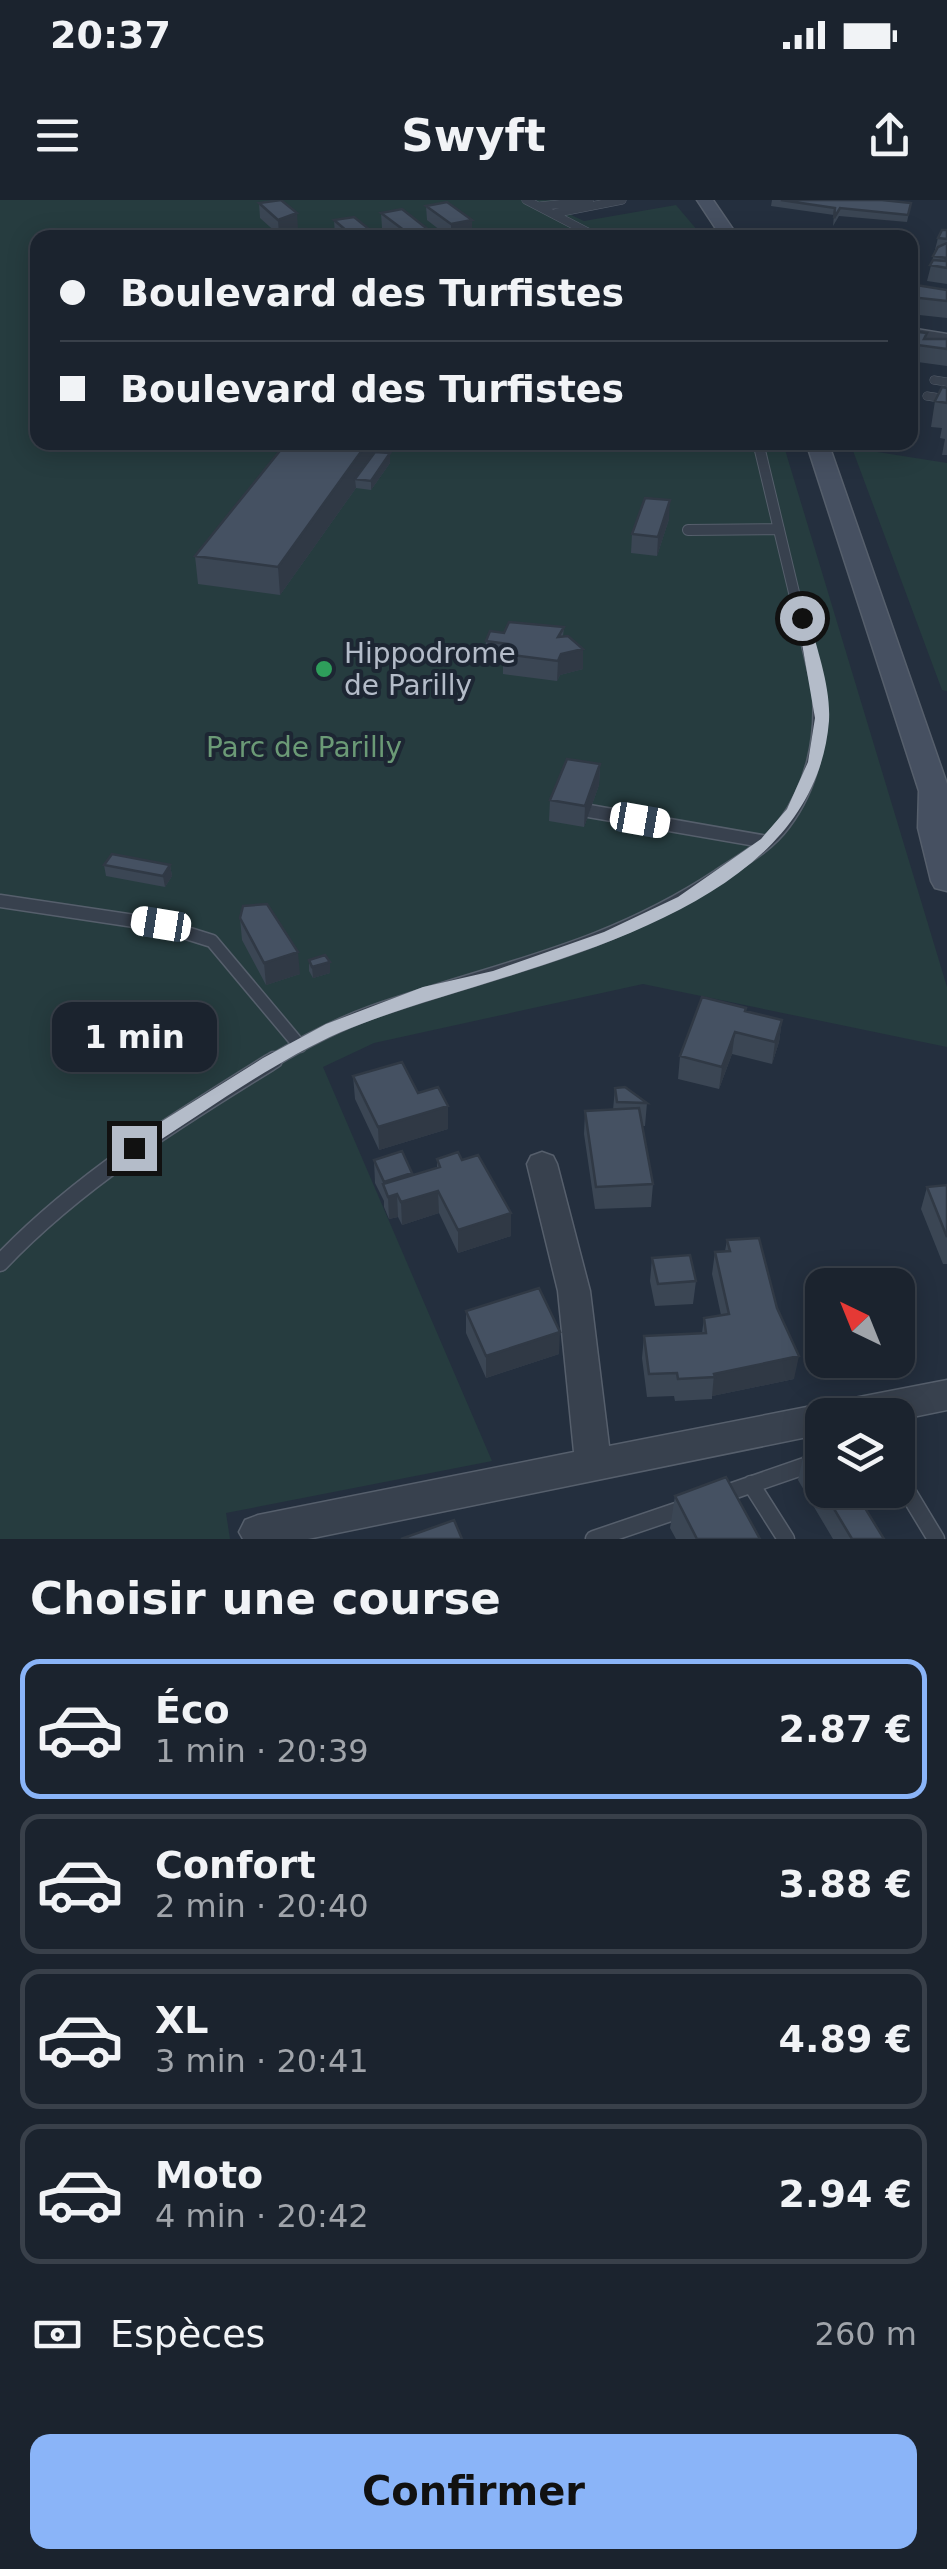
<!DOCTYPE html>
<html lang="fr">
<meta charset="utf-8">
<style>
:root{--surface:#1b232e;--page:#282f3a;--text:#f1f3f6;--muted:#a0a4aa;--line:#39404a;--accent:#8ab4f8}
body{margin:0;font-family:"DejaVu Sans",sans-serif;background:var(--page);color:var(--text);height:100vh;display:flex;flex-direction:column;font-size:38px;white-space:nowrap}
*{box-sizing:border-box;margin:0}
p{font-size:32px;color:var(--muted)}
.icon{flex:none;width:55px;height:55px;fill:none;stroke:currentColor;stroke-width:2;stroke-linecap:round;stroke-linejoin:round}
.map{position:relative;height:1339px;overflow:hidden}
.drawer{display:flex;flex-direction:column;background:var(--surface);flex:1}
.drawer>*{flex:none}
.top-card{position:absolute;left:30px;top:30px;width:888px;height:220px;border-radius:20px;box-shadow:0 5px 25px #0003,0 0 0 2px var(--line);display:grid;align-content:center;height:220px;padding:0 30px;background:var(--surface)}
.needle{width:65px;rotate:317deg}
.tools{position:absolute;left:805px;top:1068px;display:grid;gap:20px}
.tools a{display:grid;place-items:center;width:110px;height:110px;border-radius:20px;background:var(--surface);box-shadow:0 5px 25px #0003,0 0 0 2px var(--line);font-size:50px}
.end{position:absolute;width:45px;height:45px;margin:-22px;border:12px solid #b4bcc9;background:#111;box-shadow:0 0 0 5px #111}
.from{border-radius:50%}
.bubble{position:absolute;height:70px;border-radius:20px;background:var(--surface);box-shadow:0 5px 25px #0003,0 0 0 2px var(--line);font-size:32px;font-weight:800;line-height:70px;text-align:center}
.car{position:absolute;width:30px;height:60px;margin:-30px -15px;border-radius:12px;box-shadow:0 0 8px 2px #0007;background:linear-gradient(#fff 24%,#345 0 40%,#fff 0 76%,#345 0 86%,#fff 0)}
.top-card b{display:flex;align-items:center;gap:35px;height:95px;font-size:38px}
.top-card b+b{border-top:2px solid var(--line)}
.top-card i{width:25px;height:25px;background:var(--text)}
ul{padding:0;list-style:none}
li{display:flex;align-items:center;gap:30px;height:140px;margin:0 20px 15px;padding:0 10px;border:5px solid var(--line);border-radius:20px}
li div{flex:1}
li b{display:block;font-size:38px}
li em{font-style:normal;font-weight:800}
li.on{border-color:var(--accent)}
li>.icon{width:90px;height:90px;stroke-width:1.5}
h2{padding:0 30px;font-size:45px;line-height:120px}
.pay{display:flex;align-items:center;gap:25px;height:110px;padding:0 30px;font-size:38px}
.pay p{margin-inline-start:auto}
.cta{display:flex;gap:20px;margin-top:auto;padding:20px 30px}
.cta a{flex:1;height:115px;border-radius:20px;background:var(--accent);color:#111;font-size:40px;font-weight:800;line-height:115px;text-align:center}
.status{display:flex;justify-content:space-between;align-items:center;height:70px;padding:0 50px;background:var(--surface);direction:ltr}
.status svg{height:28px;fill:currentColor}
header{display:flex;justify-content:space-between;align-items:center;height:130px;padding:0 30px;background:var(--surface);font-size:45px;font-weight:800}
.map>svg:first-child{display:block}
.green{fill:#263c3f}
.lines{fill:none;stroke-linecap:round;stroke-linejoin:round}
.lane-far3-casing{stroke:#565f6c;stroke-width:9}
.lane-far2-casing{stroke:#565f6c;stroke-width:12}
.lane-far1-casing{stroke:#565f6c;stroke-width:15}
.lane-casing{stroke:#565f6c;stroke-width:19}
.street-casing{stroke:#565f6c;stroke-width:3}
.secondary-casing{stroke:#565f6c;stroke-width:3}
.lane-far3{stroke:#38414e;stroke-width:8}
.lane-far2{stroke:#38414e;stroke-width:10}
.lane-far1{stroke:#38414e;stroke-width:12}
.lane{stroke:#38414e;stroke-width:16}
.street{fill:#38414e;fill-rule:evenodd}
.secondary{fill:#465061;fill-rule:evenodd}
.wall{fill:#3b4654}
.shaded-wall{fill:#303945}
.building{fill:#455162;stroke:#303945;stroke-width:2.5}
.route{fill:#b4bcc9}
.leisure-dot{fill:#2e9e5b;stroke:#1d2633;stroke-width:4}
.labels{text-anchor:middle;stroke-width:8;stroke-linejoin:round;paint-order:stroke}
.poi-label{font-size:28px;fill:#b4bcc9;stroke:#1d2633;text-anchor:start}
.park-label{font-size:28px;fill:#6b9a76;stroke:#1d2633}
</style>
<div class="status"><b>20:37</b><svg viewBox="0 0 49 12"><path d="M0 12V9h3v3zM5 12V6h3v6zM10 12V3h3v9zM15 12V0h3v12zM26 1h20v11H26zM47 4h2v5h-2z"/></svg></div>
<header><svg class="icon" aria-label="menu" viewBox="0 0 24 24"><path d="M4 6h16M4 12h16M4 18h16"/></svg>Swyft<svg class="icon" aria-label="share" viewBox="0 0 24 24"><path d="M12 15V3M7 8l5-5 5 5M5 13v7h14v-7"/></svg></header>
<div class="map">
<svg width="947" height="1339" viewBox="0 0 947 1339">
<rect width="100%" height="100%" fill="#242f3e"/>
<path class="green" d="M 0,0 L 565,0 L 545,3 L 584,21 L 676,5 L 703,37 L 38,38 L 38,242 L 783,243 L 947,787 L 947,847 L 643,784 L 374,843 L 323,867 L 492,1261 L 226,1313 L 230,1339 L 0,1339 Z
M 852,248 L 947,263 L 947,491 L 942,490 Z"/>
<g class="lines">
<defs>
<path id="lane-far3" d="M 526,0 L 599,38
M 541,6 L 589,1
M 556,13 L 622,0
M 934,180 L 947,182
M 927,196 L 947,199"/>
<path id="lane-far2" d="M 758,242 L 819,497
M 688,330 L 779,329"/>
<path id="lane-far1" d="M 589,611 L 767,642
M 0,701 L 161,725 L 212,741 L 300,846
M 269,863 C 302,843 336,825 372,812 C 497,768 603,752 718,676 C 742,660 767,647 784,624 C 812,587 822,540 819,494"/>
<path id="lane" d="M 0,1063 C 79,980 177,920 274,860
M 898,1276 L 936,1339
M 751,1284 L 786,1339
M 721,1295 L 822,1260
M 594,1339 L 688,1307"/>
<path id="street" d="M 910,128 L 947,134 L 947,144 L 910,138 Z
M 542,952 L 553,956 L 557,964 L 590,1091 L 609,1246 L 822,1204 L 830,1207 L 844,1200 L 947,1180 L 947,1210 L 898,1220 L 898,1215 L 822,1215 L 822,1234 L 308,1339 L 243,1339 L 239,1332 L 245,1320 L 258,1315 L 574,1252 L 558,1091 L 527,964 L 531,956 Z"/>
<path id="secondary" d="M 697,0 L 713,0 L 739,38 L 722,38 Z
M 806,242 L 828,242 L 947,584 L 947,691 L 935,688 L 931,681 L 918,628 L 919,591 Z"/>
</defs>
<use href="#lane-far3" class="lane-far3-casing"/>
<use href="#lane-far2" class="lane-far2-casing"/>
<use href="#lane-far1" class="lane-far1-casing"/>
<use href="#lane" class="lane-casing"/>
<use href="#street" class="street-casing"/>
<use href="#secondary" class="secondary-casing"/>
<use href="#lane-far3" class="lane-far3"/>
<use href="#lane-far2" class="lane-far2"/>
<use href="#lane-far1" class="lane-far1"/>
<use href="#lane" class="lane"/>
<use href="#street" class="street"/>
<use href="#secondary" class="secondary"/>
</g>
<path class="wall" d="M 772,0 L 882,0 L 911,3 L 907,22 L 839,16 L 833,26 L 834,15 L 771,6 Z
M 259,3 L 298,28 L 279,35 L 260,18 Z
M 426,6 L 472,36 L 450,38 L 427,20 Z
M 381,13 L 430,38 L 394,38 L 382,28 Z
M 334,20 L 375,34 L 385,38 L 338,38 L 335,35 Z
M 947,30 L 947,84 L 927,81 L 938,38 Z
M 910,84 L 947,90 L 947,118 L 910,114 Z
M 910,131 L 926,139 L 947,139 L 947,166 L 910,161 Z
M 947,188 L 947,255 L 942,255 L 945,239 L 940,238 L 942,228 L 931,227 L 935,201 Z
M 287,242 L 388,242 L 381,252 L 390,263 L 371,290 L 356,288 L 280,395 L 198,384 L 195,356 Z
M 513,242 L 585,242 L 584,248 L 513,244 Z
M 669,319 L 657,356 L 631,353 L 632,334 Z
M 564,427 L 563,436 L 583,449 L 583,469 L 560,475 L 557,481 L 503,474 L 503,463 L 486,461 L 486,441 L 504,433 Z
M 600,564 L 599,585 L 584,627 L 549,621 L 550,600 Z
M 104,665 L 170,665 L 172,676 L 165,687 L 106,676 Z
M 240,718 L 300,774 L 266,785 L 242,740 Z
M 309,760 L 330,773 L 313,778 L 309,771 Z
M 746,812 L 782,820 L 779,842 L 772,864 L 732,854 L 719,889 L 678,879 L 680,856 Z
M 353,876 L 418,893 L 448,906 L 448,929 L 379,950 L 355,899 Z
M 615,888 L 647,903 L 645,926 L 642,926 L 653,984 L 651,1007 L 595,1009 L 584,934 L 585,911 L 613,910 Z
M 437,959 L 511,1036 L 458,1053 L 439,1013 L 402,1025 L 398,1017 L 389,1019 L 384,1007 L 384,1001 L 375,983 L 374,960 L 413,975 L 437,968 Z
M 947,985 L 947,1064 L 943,1064 L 921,1009 L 927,987 Z
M 727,1040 L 794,1179 L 712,1196 L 712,1199 L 675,1201 L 674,1196 L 647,1197 L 642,1158 L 644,1136 L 702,1133 L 704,1118 L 721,1115 L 712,1074 L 715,1052 L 725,1051 Z
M 652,1058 L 696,1081 L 693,1104 L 655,1106 L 650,1081 Z
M 466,1111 L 559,1154 L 486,1178 L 466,1133 Z
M 803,1257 L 884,1339 L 833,1339 L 798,1280 Z
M 675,1296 L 760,1339 L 676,1339 L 670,1328 Z"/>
<path class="shaded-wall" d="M 297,13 L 298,28 L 279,35 L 278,20 Z
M 472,20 L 472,36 L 451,38 L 451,24 Z
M 430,31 L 430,38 L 409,38 L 409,34 Z
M 368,242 L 388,242 L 362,280 L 355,279 L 356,288 L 280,395 L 278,367 Z
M 390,253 L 390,263 L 371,290 L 371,281 Z
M 670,300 L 669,319 L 657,356 L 658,337 Z
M 583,449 L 583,469 L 560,475 L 557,481 L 558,461 L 561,454 Z
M 600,564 L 599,585 L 584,627 L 585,606 Z
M 170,665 L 172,676 L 165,687 L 163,676 Z
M 298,752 L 300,774 L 266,785 L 264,763 Z
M 330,762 L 330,773 L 313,778 L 312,767 Z
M 782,820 L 779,842 L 772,864 L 775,842 Z
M 735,832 L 732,854 L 719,889 L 722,867 Z
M 448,906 L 448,929 L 379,950 L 378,927 Z
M 412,973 L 413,996 L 397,994 L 398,1017 L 389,1019 L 388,997 L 384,988 L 384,982 Z
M 438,991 L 439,1013 L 402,1025 L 401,1002 Z
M 511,1013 L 511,1036 L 458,1053 L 458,1030 Z
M 560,1132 L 559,1154 L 486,1178 L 486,1156 Z
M 799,1156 L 794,1179 L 712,1196 L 714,1174 Z"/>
<path class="building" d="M 281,0 L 297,13 L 278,20 L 259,3 Z
M 781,0 L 882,0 L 911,3 L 908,15 L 840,8 L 834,18 L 835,8 Z
M 447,2 L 472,20 L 451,24 L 426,6 Z
M 402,9 L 430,31 L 409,34 L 381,13 Z
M 354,17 L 375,34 L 385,38 L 355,38 L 334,20 Z
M 942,30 L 947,30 L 947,39 L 938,38 Z
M 947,43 L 947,68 L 930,65 L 933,60 L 945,61 L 947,58 L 933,56 L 938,47 Z
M 910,84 L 947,90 L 947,101 L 910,97 Z
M 910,131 L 927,133 L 924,139 L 947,139 L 947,149 L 910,144 Z
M 942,187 L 947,188 L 947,203 L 935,201 Z
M 287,242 L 368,242 L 278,367 L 195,356 Z
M 375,252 L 390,253 L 371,281 L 355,279 Z
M 645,298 L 670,300 L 658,337 L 632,334 Z
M 509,422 L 564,427 L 558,437 L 568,436 L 583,449 L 561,454 L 558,461 L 504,454 L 508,444 L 486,441 L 490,431 L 504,433 Z
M 567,559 L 600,564 L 585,606 L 550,600 Z
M 112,654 L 170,665 L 163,676 L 104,665 Z
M 267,704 L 298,752 L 264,763 L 240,718 L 243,706 Z
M 325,755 L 330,762 L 312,767 L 309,760 Z
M 702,797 L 746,808 L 745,811 L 782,820 L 775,842 L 735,832 L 722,867 L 680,856 Z
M 402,862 L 418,893 L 438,887 L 448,906 L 378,927 L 353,876 Z
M 625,887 L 647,903 L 617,902 L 615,888 Z
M 639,908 L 653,984 L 596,987 L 585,911 Z
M 402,951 L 412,973 L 384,982 L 374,960 Z
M 458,952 L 462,960 L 478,955 L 511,1013 L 458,1030 L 438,991 L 401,1002 L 397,994 L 388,997 L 383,984 L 440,967 L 437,959 Z
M 947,985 L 947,1037 L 927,987 Z
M 759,1038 L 777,1108 L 799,1156 L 714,1174 L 715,1177 L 678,1179 L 677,1173 L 649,1174 L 644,1136 L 706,1133 L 704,1118 L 729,1114 L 715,1052 L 730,1051 L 727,1040 Z
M 690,1055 L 696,1081 L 658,1084 L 652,1058 Z
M 539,1088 L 560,1132 L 486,1156 L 466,1111 Z
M 822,1250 L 822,1290 L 854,1290 L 884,1339 L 852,1339 L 803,1257 Z
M 726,1277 L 760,1339 L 697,1339 L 675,1296 Z
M 454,1320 L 462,1339 L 401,1339 Z"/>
<path class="route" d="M 797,415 L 809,418 C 817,450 831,487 829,521 C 812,730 494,767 341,832 C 271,863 205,912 140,953 L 127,953 L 127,943 L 263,858 L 326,824 L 423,787 L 493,771 L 604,732 L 678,697 L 761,639 L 787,609 L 808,562 L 815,518 Z"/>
<circle class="leisure-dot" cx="324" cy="469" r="10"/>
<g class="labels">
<g class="poi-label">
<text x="344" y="463">Hippodrome<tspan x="344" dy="32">de Parilly</tspan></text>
</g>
<g class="park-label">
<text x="304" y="557">Parc de Parilly</text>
</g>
</g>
</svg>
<div class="tools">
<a><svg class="needle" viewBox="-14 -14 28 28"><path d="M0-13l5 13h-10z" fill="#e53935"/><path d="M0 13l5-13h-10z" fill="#a0a4aa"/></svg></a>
<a><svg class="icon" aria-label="layers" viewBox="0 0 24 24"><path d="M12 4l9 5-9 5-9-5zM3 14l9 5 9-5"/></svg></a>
</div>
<i class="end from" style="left:802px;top:418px"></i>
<i class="end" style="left:134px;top:948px"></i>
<div class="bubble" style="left:52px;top:802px;width:165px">1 min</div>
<i class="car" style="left:640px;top:620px;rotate:100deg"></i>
<i class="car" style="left:161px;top:724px;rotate:279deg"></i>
<div class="top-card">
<b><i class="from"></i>Boulevard des Turfistes</b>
<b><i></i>Boulevard des Turfistes</b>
</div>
</div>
<section class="drawer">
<h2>Choisir une course</h2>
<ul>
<li class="on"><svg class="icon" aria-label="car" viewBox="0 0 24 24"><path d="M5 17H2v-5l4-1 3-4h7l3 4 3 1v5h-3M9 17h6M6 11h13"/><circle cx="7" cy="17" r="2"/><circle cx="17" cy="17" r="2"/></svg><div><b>Éco</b><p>1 min · 20:39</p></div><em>2.87 €</em></li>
<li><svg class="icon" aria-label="car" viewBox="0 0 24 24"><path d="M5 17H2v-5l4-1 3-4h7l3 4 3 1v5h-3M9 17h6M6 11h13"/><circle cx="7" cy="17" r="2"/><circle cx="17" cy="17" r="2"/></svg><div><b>Confort</b><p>2 min · 20:40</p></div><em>3.88 €</em></li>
<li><svg class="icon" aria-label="car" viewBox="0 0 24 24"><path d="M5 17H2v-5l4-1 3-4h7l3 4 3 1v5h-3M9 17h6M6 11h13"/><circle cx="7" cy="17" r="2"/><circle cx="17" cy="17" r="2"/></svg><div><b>XL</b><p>3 min · 20:41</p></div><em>4.89 €</em></li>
<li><svg class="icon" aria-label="car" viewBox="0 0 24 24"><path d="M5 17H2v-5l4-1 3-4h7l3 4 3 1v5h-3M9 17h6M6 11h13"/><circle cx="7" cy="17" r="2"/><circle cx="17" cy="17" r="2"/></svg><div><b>Moto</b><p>4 min · 20:42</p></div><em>2.94 €</em></li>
</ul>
<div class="pay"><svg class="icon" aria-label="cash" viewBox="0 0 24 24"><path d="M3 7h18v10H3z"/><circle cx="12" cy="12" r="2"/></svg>Espèces<p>260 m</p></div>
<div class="cta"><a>Confirmer</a></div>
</section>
